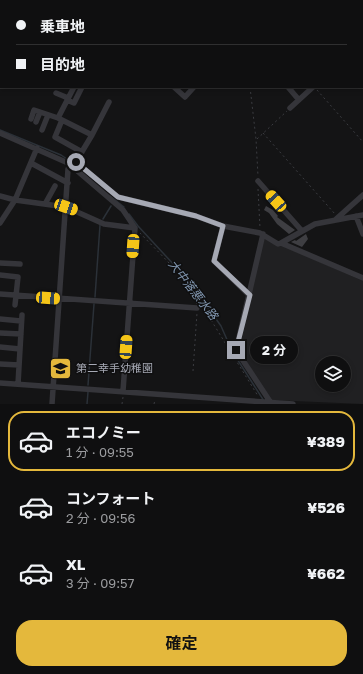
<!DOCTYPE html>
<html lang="ja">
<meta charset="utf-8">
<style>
:root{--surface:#0f0f10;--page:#181819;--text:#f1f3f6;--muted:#9b9c9f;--line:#2f2f30;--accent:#e4b83c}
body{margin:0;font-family:"Golos Text","Noto Sans JP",sans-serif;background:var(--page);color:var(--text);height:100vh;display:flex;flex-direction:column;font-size:15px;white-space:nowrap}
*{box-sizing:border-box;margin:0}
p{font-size:13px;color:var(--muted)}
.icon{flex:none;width:22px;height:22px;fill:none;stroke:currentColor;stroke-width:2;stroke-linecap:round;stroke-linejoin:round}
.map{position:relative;height:404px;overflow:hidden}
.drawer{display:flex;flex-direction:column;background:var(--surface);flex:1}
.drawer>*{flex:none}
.guide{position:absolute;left:0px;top:0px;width:363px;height:88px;box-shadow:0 2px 6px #0003,0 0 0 1px var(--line);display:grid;align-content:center;height:88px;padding:0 16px;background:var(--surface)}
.tools{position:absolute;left:315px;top:356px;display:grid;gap:8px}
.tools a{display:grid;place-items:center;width:36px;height:36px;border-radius:50%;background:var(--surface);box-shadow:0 2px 6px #0003,0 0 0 1px var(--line);font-size:20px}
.end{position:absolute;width:18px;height:18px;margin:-9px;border:5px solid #a6a9b4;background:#111;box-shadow:0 0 0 2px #111}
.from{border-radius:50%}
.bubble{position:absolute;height:28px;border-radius:14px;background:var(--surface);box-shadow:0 2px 6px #0003,0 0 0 1px var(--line);font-size:13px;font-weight:700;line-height:28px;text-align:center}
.car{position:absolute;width:12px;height:24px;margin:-12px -6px;border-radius:5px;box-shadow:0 0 3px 1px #0007;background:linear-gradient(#f5c518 24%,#345 0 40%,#f5c518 0 76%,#345 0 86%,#f5c518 0)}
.guide b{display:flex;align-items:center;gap:14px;height:38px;font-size:15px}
.guide b+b{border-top:1px solid var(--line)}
.guide i{width:10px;height:10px;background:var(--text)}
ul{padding:7px 0 0;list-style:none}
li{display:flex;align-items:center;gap:12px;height:60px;margin:0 8px 6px;padding:0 8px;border:2px solid transparent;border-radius:16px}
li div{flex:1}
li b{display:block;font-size:15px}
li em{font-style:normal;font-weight:700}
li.current{border-color:var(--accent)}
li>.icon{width:36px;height:36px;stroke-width:1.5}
.button{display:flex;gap:8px;margin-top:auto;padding:8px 16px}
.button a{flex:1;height:46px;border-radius:16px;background:var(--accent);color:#111;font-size:16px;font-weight:700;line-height:46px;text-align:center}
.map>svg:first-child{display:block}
.built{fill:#202022;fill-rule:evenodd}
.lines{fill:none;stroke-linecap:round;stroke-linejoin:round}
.stream{stroke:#2b3138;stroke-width:1.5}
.building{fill:#3e3e42}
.path{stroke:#3b3c41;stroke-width:1;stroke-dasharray:2 3;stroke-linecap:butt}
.minor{stroke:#35353a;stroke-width:5.5}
.route{stroke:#a6a9b4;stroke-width:5}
.labels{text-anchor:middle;stroke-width:3;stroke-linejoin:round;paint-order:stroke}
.poi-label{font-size:11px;fill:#a6a9b4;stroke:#0f0f10;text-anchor:start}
.water-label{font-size:12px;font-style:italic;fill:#7f94ad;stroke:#0f0f10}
</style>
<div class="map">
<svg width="363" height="404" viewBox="0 0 363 404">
<rect width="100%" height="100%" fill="#141415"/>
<path class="built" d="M 263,237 L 363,281 L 363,404 L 271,400 L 239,351 ZM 322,363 L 344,363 L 344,385 L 322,385 Z"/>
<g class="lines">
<path class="stream" d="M 0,130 L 61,155 L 73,163
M 110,196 L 124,207
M 129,214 L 138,226 L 189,281 L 221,326 L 232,351 L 264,401
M 103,219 L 111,206
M 95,297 L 100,225
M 88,385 L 94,304
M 87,404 L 88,392"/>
</g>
<path class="building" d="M 266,206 L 273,210 L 278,216 L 277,217 L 295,230 L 289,234 L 277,224 L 269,213 L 264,210 Z
M 306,234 L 308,239 L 302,247 L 291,242 L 295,240 L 296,241 Z"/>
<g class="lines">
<path class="path" d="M 250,87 L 256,139 L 258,176
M 317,90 L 363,142
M 263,133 L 335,214
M 257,139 L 287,111
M 258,189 L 260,228
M 140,233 C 152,246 197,288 197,304
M 198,299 L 258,396
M 193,371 L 197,313
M 122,404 L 123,397
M 154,404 L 155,400"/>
<path class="minor" d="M 15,0 L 17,1
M 148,0 L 149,1
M 159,0 L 160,1
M 190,0 L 190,1
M 208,0 L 209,1
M 237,0 L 238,1
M 67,1 L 67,0
M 182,1 L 183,0
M 227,1 L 230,0
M 245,1 L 246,0
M 264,1 L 265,0
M 324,1 L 325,0
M 347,1 L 348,0
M 362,5 L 363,4
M 362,17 L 363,16
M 362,37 L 363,38
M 362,43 L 363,42
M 362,67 L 363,68
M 74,87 L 58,118 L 92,135 L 74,165
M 174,87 L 185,97 L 194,87
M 288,87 L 299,100
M 56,93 L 68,98
M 67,100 L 74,103 L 82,87
M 290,108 L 313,87
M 31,119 L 34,110 L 58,118
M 62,120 L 55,137 L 82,152
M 36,122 L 40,112
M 42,130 L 48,115
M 0,133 L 68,163 L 123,210 L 135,228
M 92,135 L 109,102
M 76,162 L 118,197 L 196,216 L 223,226 L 260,233 L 278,244 L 281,243 L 363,278
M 31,163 L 68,183
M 258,181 L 302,231
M 0,196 L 15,200 L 66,207 L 104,224 L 135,228 L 123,391
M 45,204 L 55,186
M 356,216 L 363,234
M 335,220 L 363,195
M 0,223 L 15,200 L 37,148
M 223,226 L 214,261 L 249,295
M 263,234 L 236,350 L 271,403
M 281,243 L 315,224 L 363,215
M 0,263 L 20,264
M 0,275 L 18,277 L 15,305
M 0,294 L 197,308
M 0,319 L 21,321
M 0,333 L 21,334
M 0,347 L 20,349
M 0,364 L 19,365
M 0,383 L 293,404
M 18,384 L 22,315
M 52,404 L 68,169 L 70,166"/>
</g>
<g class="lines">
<path class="route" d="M 76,162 L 118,197 L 196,216 L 223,226 L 214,261 L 250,295 L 236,350"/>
</g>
<defs>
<symbol id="school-square" viewBox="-11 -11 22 22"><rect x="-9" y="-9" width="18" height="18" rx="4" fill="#e4b83c" stroke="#0f0f10"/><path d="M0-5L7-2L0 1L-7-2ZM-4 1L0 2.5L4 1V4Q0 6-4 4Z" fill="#111"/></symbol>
</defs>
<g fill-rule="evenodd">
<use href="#school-square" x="48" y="356" width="25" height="25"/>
</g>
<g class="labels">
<g class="poi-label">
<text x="76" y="372">第二幸手幼稚園</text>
</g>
<g class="water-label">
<text transform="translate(193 290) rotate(52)" y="4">大中落悪水路</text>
</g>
</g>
</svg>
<div class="tools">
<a><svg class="icon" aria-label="layers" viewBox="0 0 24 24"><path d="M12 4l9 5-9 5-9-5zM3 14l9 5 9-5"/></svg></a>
</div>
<i class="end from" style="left:76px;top:162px"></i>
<i class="end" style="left:236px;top:350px"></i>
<div class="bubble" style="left:250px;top:336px;width:48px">2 分</div>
<i class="car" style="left:276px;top:201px;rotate:318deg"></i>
<i class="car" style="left:66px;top:207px;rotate:109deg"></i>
<i class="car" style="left:133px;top:246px;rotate:184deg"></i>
<i class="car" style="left:48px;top:298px;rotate:94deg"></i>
<i class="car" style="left:126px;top:347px;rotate:4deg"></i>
<div class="guide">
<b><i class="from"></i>乗車地</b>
<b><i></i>目的地</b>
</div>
</div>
<section class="drawer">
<ul>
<li class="current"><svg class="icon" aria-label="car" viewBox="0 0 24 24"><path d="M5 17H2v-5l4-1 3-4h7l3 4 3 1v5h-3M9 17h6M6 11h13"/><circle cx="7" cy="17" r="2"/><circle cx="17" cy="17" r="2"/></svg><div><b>エコノミー</b><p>1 分 · 09:55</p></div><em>¥389</em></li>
<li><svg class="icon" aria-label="car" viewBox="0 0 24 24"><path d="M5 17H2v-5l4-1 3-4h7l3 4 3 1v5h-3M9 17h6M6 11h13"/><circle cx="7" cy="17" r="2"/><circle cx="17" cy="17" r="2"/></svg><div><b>コンフォート</b><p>2 分 · 09:56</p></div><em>¥526</em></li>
<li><svg class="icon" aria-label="car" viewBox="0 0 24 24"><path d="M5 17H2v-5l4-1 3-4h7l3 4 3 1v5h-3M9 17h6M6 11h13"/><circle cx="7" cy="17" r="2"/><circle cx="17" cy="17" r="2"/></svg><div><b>XL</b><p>3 分 · 09:57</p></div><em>¥662</em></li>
</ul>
<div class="button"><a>確定</a></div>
</section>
